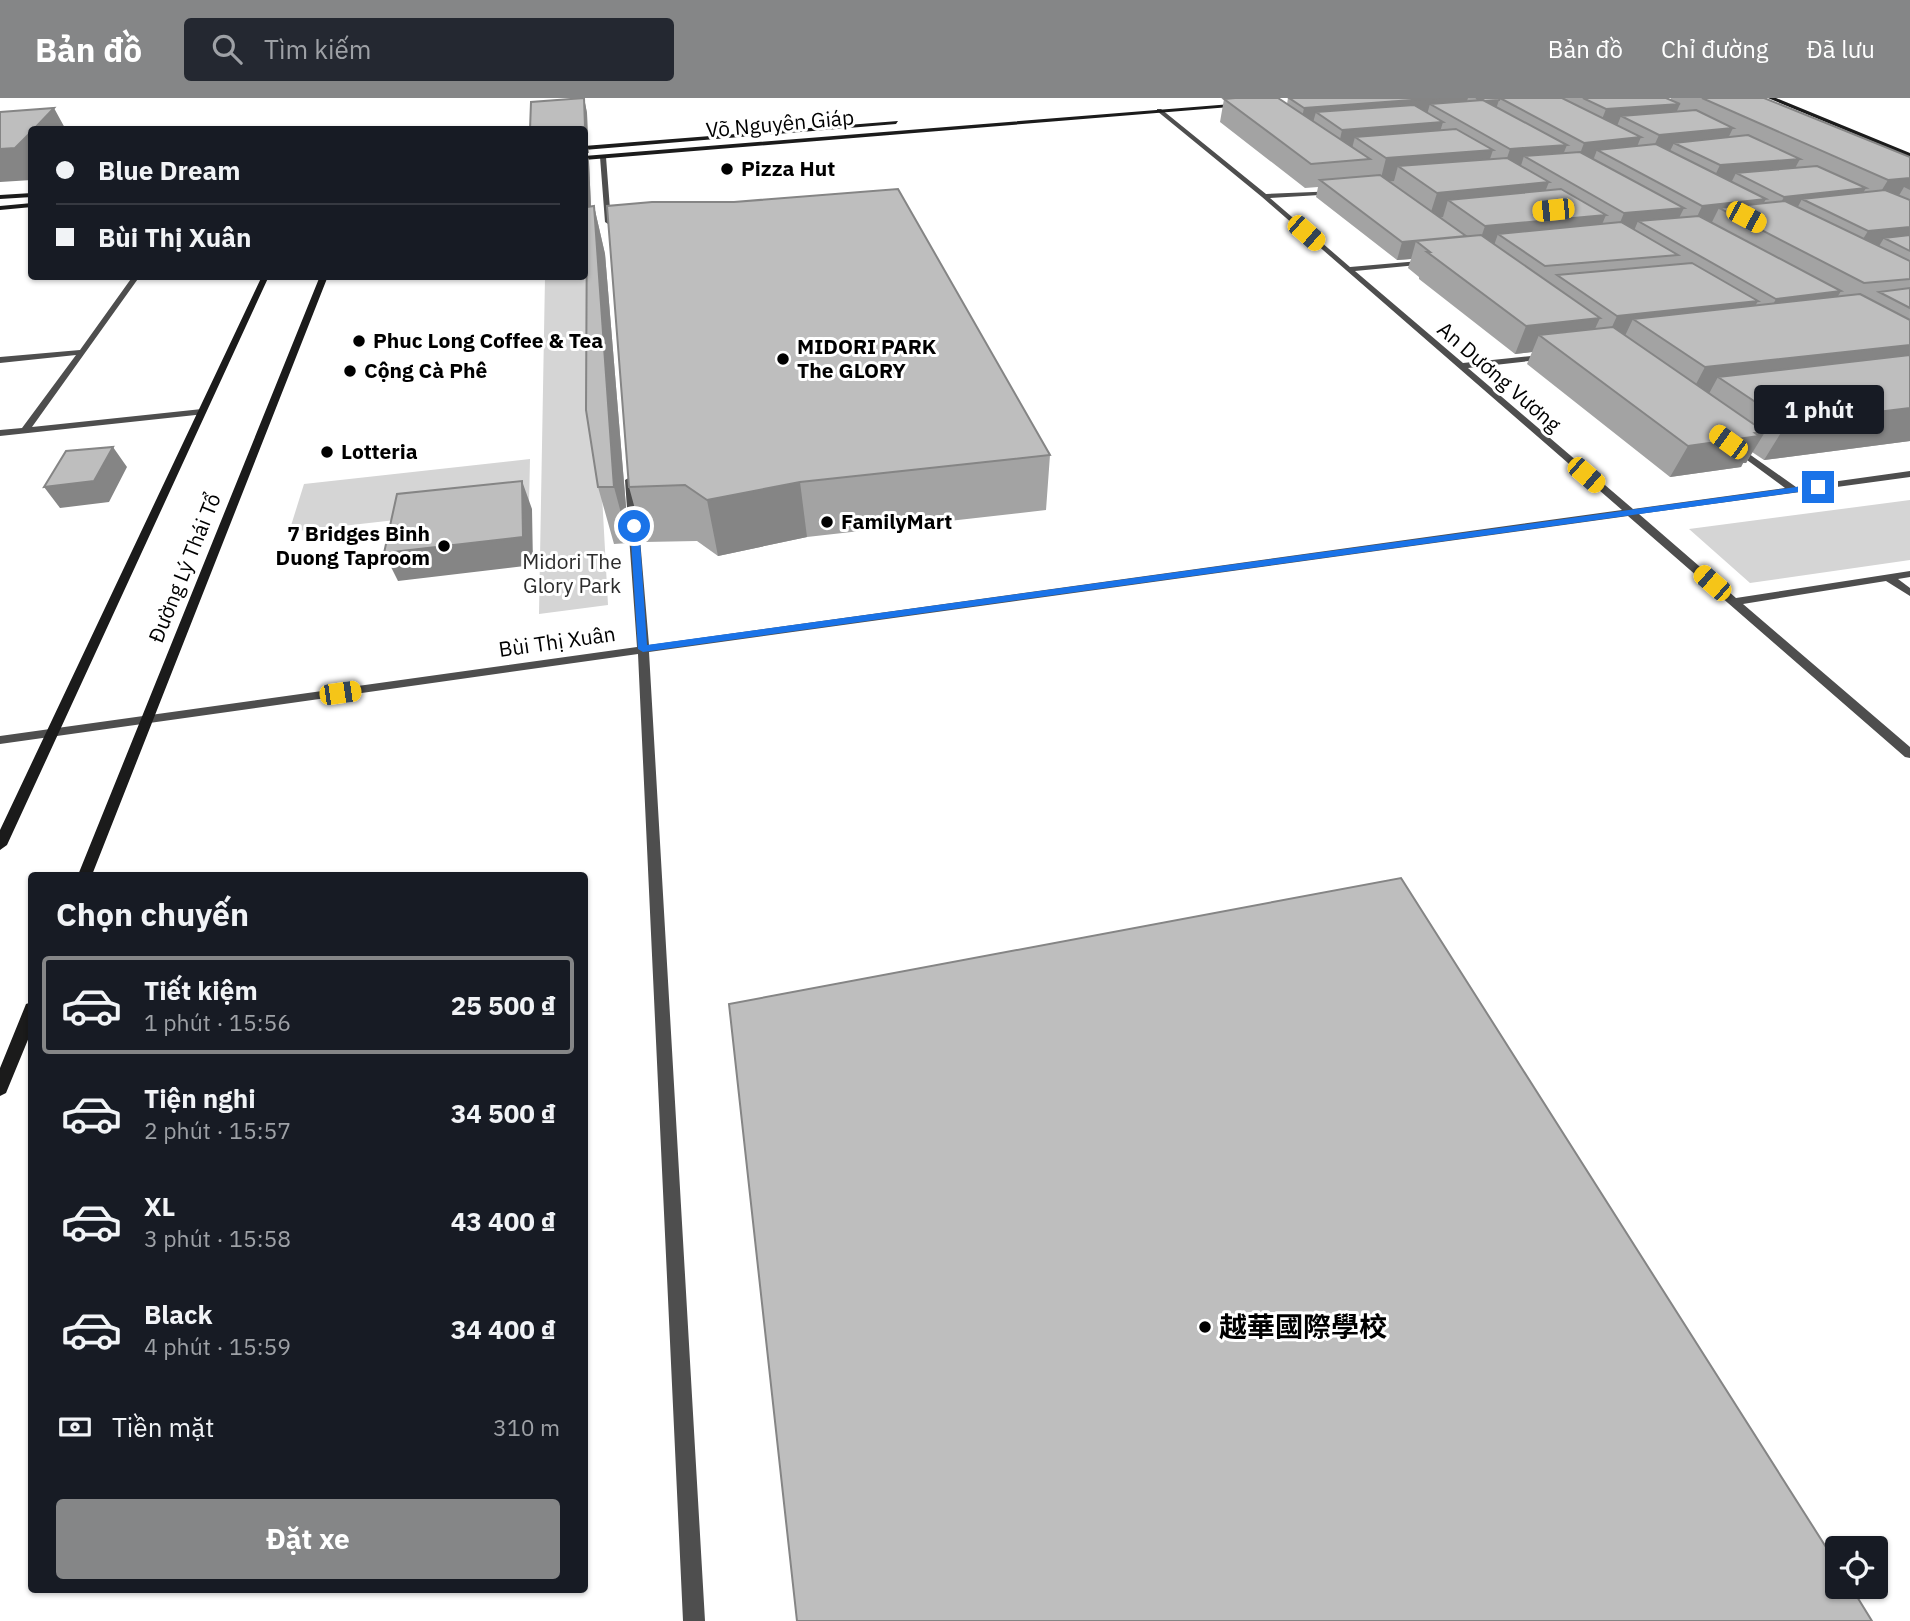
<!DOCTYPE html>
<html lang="vi">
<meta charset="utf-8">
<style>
:root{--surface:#171b24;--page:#242831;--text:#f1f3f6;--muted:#9ea1a6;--line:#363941;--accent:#858687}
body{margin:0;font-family:"IBM Plex Sans","Noto Sans SC",sans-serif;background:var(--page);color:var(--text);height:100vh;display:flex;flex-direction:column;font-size:26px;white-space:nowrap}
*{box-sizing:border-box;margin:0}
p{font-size:23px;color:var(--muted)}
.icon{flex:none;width:38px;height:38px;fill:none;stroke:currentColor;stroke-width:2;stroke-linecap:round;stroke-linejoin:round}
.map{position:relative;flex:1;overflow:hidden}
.panel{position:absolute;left:28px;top:774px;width:560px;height:721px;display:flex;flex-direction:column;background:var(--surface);border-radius:7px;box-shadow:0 2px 5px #0004}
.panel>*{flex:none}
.hud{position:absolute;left:28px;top:28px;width:560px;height:154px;border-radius:7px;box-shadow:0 2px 5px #0004;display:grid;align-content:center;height:154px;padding:0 28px;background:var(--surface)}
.tools{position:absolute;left:1825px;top:1438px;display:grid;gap:14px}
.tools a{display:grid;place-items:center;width:63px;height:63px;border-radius:7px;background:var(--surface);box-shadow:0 2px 5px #0004;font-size:35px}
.end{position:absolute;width:32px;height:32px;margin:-16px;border:9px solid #1a73e8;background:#fff;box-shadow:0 0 0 4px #fff}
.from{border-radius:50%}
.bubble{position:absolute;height:49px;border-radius:7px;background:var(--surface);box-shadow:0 2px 5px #0004;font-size:23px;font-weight:800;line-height:49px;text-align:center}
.car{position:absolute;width:21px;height:42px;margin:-21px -10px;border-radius:9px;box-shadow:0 0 5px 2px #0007;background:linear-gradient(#f5c518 24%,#345 0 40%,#f5c518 0 76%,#345 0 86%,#f5c518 0)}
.hud b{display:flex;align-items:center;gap:24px;height:66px;font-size:26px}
.hud b+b{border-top:2px solid var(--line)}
.hud i{width:18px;height:18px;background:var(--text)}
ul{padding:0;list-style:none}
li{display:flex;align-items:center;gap:21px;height:98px;margin:0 14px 10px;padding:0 14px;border:4px solid transparent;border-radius:7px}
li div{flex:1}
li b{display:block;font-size:26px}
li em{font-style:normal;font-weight:800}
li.active{border-color:var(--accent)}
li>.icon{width:63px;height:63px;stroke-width:1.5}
h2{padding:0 28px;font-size:32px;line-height:84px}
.pay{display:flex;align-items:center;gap:18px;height:77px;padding:0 28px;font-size:26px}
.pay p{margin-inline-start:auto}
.button{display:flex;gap:14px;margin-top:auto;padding:14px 28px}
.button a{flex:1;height:80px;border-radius:7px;background:var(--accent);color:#fff;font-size:28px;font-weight:800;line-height:80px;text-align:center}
header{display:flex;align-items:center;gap:42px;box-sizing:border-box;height:98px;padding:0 35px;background:var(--accent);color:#fff}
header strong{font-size:33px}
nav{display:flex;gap:38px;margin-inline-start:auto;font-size:24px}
.search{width:490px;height:63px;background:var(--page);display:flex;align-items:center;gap:18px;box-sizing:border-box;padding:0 24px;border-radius:7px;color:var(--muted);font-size:26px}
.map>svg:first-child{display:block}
.green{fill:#d5d5d5}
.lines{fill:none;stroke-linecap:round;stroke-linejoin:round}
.street{fill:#4e4e4e;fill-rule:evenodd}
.secondary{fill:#1b1b1b;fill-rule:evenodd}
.wall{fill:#a3a3a3}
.shaded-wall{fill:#858585}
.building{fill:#bebebe;stroke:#858585;stroke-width:2}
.route{fill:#1a73e8}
.poi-dot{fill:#000;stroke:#fff;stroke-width:2.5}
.labels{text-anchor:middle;stroke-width:6;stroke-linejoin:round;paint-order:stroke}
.far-street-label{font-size:21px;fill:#000;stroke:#fff}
.far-poi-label{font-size:21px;font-weight:bold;fill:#000;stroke:#fff;text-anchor:start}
.far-park-label{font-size:21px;fill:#2c2c2c;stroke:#fff}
.near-poi-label{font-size:28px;font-weight:bold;fill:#000;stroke:#fff;text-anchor:start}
</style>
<header>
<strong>Bản đồ</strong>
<div class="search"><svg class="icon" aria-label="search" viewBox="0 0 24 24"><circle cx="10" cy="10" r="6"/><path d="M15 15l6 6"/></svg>Tìm kiếm</div>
<nav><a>Bản đồ</a><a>Chỉ đường</a><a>Đã lưu</a></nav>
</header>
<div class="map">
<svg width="1910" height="1523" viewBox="0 0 1910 1523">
<rect width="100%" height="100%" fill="#fff"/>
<path class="green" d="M 584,66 L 608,507 L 539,516 L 545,179 L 584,178 Z
M 530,361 L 529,407 L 289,434 L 304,386 Z
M 1910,402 L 1910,462 L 1750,485 L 1689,431 Z"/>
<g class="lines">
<path class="street" d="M 1157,11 L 1161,11 L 1266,96 L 1338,93 L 1336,96 L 1270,100 L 1350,169 L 1431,162 L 1431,166 L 1428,166 L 1355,173 L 1463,265 L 1550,256 L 1551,258 L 1547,261 L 1468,270 L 1633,411 L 1785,390 L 1732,351 L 1732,347 L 1735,346 L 1796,389 L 1910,373 L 1910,379 L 1639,416 L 1736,500 L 1910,473 L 1910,479 L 1898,481 L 1910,490 L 1910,498 L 1886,483 L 1743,506 L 1910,649 L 1910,660 L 1905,659 L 1628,418 L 649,554 L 705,1523 L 683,1523 L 638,556 L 0,646 L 0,638 L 637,549 L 625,382 L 630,379 L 635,382 L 649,547 L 1622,412 L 1262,99 L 1157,13 Z
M 603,57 L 606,59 L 611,124 L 608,126 L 605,124 L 600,59 Z
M 133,178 L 140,178 L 32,329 L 202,311 L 205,312 L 205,316 L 0,338 L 0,332 L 22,330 L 76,257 L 0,265 L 0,259 L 80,252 Z"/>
<path class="secondary" d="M 1768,0 L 1776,0 L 1910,55 L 1910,59 Z
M 1244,5 L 1242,8 L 584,62 L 584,58 Z
M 898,23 L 896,26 L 584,52 L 584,48 Z
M 32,95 L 32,99 L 0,101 L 0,97 Z
M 32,105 L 32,109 L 0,112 L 0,108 Z
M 262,178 L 269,178 L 7,747 L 0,752 L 0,732 Z
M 320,178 L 328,178 L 92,777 L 78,777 Z
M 32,904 L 32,932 L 6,995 L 0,998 L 0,970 L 24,911 L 26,906 Z"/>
</g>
<path class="wall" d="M 584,0 L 587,15 L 588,45 L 587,45 L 589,55 L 587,55 L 589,64 L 591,109 L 594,108 L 605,156 L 629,445 L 614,446 L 598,389 L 587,110 Z
M 1288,0 L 1666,0 L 1670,2 L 1671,0 L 1764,0 L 1910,59 L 1910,343 L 1764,362 L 1752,354 L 1746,365 L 1743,365 L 1741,369 L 1670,379 L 1527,266 L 1532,254 L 1515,256 L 1419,181 L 1419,179 L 1408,170 L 1411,161 L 1397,162 L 1316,99 L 1318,89 L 1305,90 L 1220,24 L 1224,1 L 1287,6 Z
M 1050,357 L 1046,412 L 807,439 L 718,458 L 697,443 L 644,444 L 629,389 Z"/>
<path class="shaded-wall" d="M 584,0 L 587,15 L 588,45 L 587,45 L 589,55 L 587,55 L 589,64 L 591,110 L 584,110 L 584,32 L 578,32 Z
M 1436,0 L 1468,0 L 1462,17 L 1430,6 L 1426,20 L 1316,14 L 1312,28 L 1300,29 L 1304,10 Z
M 1499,2 L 1495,14 L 1482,3 Z
M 1680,6 L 1670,29 L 1621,18 L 1615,33 L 1597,34 L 1606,11 Z
M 54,10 L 66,32 L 33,32 Z
M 1443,24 L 1436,47 L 1355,39 L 1351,54 L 1337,55 L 1342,32 Z
M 1733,30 L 1722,53 L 1674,45 L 1667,59 L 1648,61 L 1659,37 Z
M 32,33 L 32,82 L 0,84 L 0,51 Z
M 1641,39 L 1631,63 L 1597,52 L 1591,68 L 1575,69 L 1584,45 Z
M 1567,47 L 1557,71 L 1524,58 L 1519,74 L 1502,75 L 1510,51 Z
M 1493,52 L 1485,76 L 1398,68 L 1394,83 L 1380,84 L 1386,60 Z
M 1800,61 L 1787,85 L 1736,75 L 1728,91 L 1708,92 L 1720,67 Z
M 1910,80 L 1910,92 L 1904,89 L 1891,111 L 1869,113 L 1888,82 Z
M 1549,84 L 1539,109 L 1448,102 L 1443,119 L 1429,120 L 1437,95 Z
M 1866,90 L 1851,115 L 1802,101 L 1791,122 L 1770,124 L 1784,99 Z
M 1766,101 L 1752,126 L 1719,110 L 1708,132 L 1690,134 L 1702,108 Z
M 594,108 L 605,156 L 629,445 L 614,389 Z
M 1684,110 L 1671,136 L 1638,123 L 1631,140 L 1613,141 L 1624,115 Z
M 1606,117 L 1595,143 L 1498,136 L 1492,153 L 1476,154 L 1485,128 Z
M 1910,129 L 1910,153 L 1884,140 L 1870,163 L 1848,165 L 1868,133 Z
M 1466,138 L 1416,143 L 1411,161 L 1397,162 L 1402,144 Z
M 1841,193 L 1824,221 L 1760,229 L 1776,201 Z
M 1758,203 L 1742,231 L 1633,221 L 1622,244 L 1604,246 L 1617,218 Z
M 1600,220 L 1587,248 L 1539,237 L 1532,254 L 1515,256 L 1526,228 Z
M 1910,247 L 1910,279 L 1718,279 L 1705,303 L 1686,305 L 1705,269 Z
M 1910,310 L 1910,343 L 1764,362 L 1787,325 Z
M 1765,334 L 1746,365 L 1743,365 L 1741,369 L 1670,379 L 1688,348 Z
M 113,349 L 127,369 L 109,404 L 60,410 L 44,389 Z
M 522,383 L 532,411 L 533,467 L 398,483 L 384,455 Z
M 800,384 L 807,439 L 718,458 L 707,402 Z"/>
<path class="building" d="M 584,0 L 585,29 L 578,30 L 578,32 L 530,32 L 531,4 Z
M 1235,0 L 1278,0 L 1370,61 L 1311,66 L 1224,1 Z
M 1289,0 L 1439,0 L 1304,10 Z
M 1476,0 L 1504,0 L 1500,0 L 1499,2 L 1485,3 Z
M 1500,0 L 1562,0 L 1641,39 L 1584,45 Z
M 1583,0 L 1666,0 L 1680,6 L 1606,11 Z
M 1702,0 L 1764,0 L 1910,59 L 1910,80 L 1888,82 Z
M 1483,2 L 1567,47 L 1510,51 L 1430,6 Z
M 1414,7 L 1443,24 L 1342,32 L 1316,14 Z
M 54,10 L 33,32 L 32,32 L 32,33 L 15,50 L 0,51 L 0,14 Z
M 1696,12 L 1733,30 L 1659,37 L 1621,18 Z
M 1456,31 L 1493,52 L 1386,60 L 1355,39 Z
M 1748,37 L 1800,61 L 1720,67 L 1674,45 Z
M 1656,46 L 1766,101 L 1702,108 L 1597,52 Z
M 584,48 L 586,48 L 587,93 L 584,93 Z
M 1580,54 L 1684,110 L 1624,115 L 1524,58 Z
M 1507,60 L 1549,84 L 1437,95 L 1398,68 Z
M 1817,68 L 1866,90 L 1784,99 L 1736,75 Z
M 1380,77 L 1466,138 L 1402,144 L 1320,82 Z
M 898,91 L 1050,357 L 800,384 L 707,402 L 685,387 L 629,389 L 607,108 L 652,104 L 734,104 Z
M 1561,91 L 1606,117 L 1485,128 L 1448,102 Z
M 1885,92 L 1910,102 L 1910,129 L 1868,133 L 1802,101 Z
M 1785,103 L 1910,163 L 1910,181 L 1864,185 L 1719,110 Z
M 594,108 L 614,389 L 598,389 L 586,312 L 587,109 Z
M 1699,118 L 1841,193 L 1776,201 L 1638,123 Z
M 1621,124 L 1678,157 L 1545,168 L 1498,136 Z
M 1481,137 L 1600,220 L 1526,228 L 1427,154 L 1430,154 L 1416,143 Z
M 1910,137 L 1910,153 L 1884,140 Z
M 1692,165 L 1758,203 L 1617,218 L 1557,177 Z
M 1910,190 L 1910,210 L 1879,194 Z
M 1860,196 L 1910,222 L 1910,247 L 1705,269 L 1633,221 Z
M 1613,229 L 1765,334 L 1755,335 L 1759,338 L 1688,348 L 1539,237 Z
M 1910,257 L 1910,310 L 1787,325 L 1718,279 Z
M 113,349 L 94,383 L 44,389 L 66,353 Z
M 522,383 L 523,439 L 384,455 L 397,396 Z
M 1401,780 L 1838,1468 L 1838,1489 L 1851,1489 L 1872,1523 L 797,1523 L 729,906 Z"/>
<path class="route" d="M 1818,386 L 1820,391 L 643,554 L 638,551 L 630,428 L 634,425 L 639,428 L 647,547 Z"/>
<g class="poi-dot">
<circle cx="727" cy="71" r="7"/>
<circle cx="359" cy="243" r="7"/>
<circle cx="783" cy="261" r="7"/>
<circle cx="350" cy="273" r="7"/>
<circle cx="327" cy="354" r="7"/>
<circle cx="827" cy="424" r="7"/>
<circle cx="444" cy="448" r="7"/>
<circle cx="1205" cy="1229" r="7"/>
</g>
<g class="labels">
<g class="far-street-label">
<text transform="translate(780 26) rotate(-5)" y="7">Võ Nguyên Giáp</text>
<text transform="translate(1499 279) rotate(41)" y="7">An Dương Vương</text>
<text transform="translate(185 470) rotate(-68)" y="7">Đường Lý Thái Tổ</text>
<text transform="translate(557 544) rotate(-8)" y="7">Bùi Thị Xuân</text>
</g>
<g class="far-poi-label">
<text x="741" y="78">Pizza Hut</text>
<text x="373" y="250">Phuc Long Coffee &amp; Tea</text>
<text x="797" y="256">MIDORI PARK<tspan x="797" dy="24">The GLORY</tspan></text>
<text x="364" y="280">Cộng Cà Phê</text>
<text x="341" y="361">Lotteria</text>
<text x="841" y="431">FamilyMart</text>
<text x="430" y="443" text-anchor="end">7 Bridges Binh<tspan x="430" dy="24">Duong Taproom</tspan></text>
</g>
<g class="far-park-label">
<text x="572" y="471">Midori The<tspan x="572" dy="24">Glory Park</tspan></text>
</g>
<g class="near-poi-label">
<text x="1219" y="1239">越華國際學校</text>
</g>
</g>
</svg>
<div class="tools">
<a><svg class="icon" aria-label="locate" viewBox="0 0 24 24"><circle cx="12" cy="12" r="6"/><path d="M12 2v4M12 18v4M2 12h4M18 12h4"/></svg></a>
</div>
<i class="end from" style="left:634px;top:428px"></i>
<i class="end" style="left:1818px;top:389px"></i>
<div class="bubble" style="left:1754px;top:287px;width:130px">1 phút</div>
<i class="car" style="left:1553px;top:112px;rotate:264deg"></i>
<i class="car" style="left:1746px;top:119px;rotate:118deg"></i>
<i class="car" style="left:1306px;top:135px;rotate:131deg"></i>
<i class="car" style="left:1728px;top:344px;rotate:306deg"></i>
<i class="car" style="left:1586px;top:377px;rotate:131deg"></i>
<i class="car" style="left:1712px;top:485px;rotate:311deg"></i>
<i class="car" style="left:340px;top:595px;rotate:82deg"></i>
<div class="hud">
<b><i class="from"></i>Blue Dream</b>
<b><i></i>Bùi Thị Xuân</b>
</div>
<section class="panel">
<h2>Chọn chuyến</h2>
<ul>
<li class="active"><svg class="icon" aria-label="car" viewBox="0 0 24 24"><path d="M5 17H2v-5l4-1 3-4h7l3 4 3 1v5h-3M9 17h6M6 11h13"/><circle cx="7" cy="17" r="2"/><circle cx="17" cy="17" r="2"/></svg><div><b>Tiết kiệm</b><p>1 phút · 15:56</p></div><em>25 500 ₫</em></li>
<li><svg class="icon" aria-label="car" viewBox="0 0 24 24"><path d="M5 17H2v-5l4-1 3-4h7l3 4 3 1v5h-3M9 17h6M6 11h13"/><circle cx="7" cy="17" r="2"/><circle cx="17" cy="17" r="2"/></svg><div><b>Tiện nghi</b><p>2 phút · 15:57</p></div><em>34 500 ₫</em></li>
<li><svg class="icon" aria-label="car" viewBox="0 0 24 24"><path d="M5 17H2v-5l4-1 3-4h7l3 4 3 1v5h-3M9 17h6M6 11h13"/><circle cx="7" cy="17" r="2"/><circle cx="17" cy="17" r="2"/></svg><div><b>XL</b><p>3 phút · 15:58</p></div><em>43 400 ₫</em></li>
<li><svg class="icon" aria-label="car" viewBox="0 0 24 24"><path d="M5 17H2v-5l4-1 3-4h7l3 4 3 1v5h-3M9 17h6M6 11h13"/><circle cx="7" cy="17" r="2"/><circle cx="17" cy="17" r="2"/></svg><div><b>Black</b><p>4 phút · 15:59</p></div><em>34 400 ₫</em></li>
</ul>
<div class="pay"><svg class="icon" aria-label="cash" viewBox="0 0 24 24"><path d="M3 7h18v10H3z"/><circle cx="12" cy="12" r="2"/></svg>Tiền mặt<p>310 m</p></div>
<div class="button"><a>Đặt xe</a></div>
</section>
</div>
